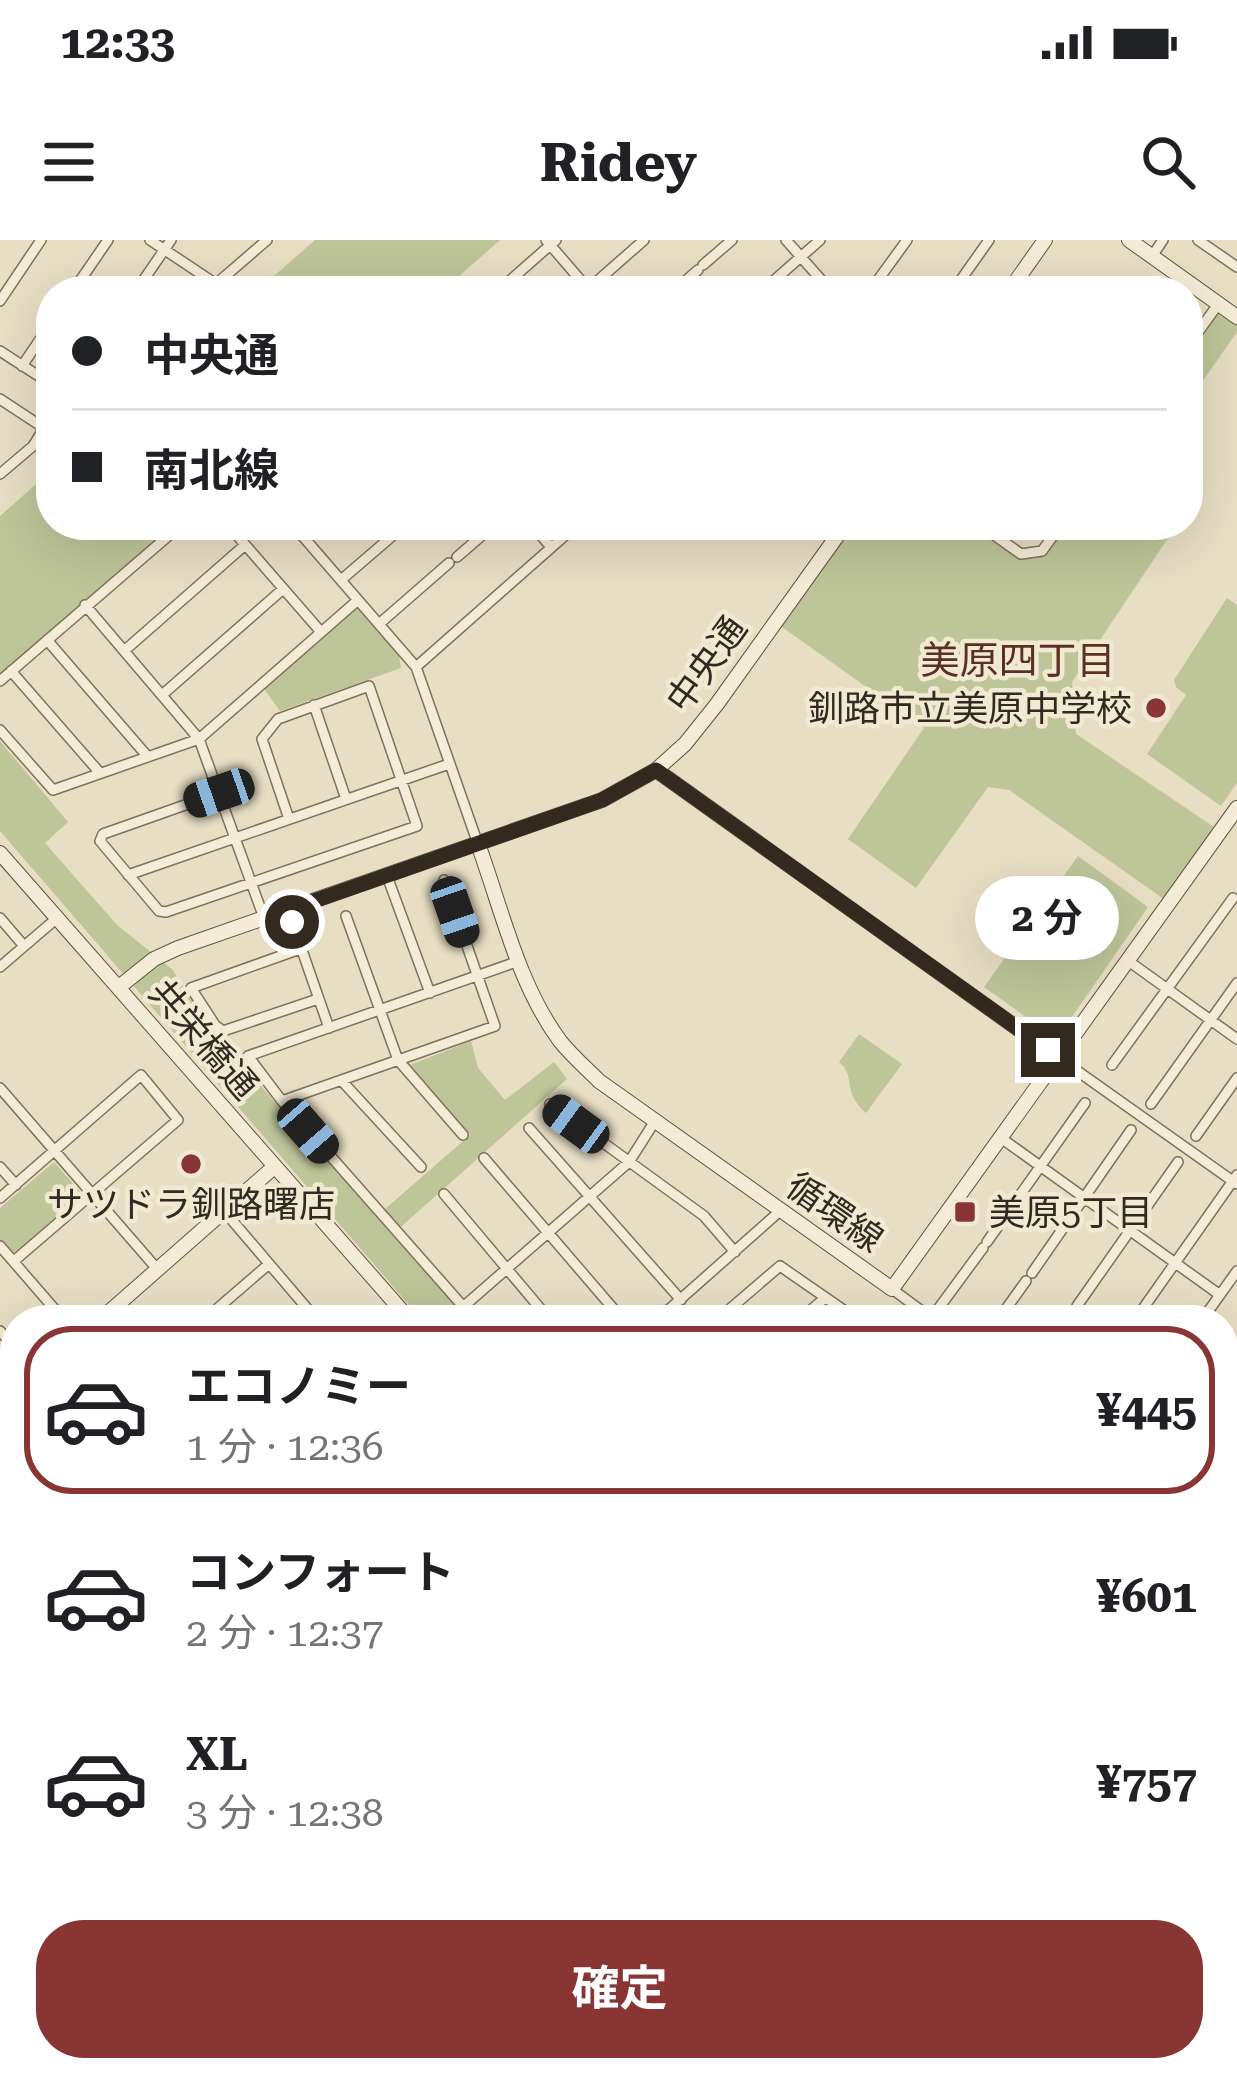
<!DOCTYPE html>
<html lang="ja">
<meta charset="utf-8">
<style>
:root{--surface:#fff;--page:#f2f2f2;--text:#202124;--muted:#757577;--line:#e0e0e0;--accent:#883534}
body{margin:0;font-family:"Roboto Serif","Noto Sans JP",serif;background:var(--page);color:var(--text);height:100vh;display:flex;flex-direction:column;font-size:45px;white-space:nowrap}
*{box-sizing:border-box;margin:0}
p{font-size:39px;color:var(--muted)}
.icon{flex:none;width:66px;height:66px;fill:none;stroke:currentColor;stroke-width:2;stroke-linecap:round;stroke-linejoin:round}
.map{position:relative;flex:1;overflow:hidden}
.sheet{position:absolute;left:0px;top:1065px;width:1239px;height:777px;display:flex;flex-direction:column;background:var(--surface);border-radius:48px 48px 0 0;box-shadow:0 12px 48px #0002}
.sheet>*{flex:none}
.hud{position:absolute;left:36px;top:36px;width:1167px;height:264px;border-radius:48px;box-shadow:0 12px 48px #0002;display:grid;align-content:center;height:264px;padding:0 36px;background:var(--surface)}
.end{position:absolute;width:54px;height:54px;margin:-27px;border:15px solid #32291f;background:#fff;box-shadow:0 0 0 6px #fff}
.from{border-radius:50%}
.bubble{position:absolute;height:84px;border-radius:42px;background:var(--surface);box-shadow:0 12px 48px #0002;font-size:39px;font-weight:700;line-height:84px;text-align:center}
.car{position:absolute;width:36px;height:72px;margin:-36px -18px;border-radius:15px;box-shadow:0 0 9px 3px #0007;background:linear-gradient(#222 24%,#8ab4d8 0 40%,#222 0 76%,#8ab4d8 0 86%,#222 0)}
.hud b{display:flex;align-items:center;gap:42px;height:114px;font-size:45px}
.hud b+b{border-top:3px solid var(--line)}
.hud i{width:30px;height:30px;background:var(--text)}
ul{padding:21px 0 0;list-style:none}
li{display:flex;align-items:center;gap:36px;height:168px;margin:0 24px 18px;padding:0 12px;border:6px solid transparent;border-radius:48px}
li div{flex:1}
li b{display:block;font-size:45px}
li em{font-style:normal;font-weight:700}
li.active{border-color:var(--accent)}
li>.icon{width:108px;height:108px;stroke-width:1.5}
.primary-button{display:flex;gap:24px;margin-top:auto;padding:24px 36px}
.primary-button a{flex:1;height:138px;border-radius:48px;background:var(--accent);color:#fff;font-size:48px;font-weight:700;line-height:138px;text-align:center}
.status{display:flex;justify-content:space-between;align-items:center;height:84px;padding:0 60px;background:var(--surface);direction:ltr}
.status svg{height:33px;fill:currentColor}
header{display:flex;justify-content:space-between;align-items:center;height:156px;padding:0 36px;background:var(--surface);font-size:54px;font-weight:700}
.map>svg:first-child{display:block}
.green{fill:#bec599}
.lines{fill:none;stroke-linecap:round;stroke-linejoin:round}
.street-casing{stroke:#80715c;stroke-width:12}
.secondary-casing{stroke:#625240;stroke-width:16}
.highway-casing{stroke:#4f3f30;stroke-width:20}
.street{stroke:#f4ecd6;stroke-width:9}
.secondary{stroke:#f4ecd6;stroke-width:14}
.highway{stroke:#cea05e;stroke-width:16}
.route{stroke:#32291f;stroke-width:15}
.poi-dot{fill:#883534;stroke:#f1e9d2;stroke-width:4.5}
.labels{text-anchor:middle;stroke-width:9;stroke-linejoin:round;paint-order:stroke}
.street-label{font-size:36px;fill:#32291f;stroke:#f1e9d2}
.poi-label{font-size:36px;fill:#32291f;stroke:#f1e9d2;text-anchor:end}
.neighbourhood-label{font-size:39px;fill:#5a3023;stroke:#f1e9d2}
</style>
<div class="status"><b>12:33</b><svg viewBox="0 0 49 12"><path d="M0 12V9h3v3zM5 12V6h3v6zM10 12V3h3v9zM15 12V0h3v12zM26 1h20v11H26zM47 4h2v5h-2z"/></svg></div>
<header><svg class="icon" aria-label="menu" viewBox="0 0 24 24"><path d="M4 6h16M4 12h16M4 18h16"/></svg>Ridey<svg class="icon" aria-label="search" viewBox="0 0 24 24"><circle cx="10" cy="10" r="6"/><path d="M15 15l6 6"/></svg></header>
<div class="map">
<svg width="1237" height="1840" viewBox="0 0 1237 1840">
<rect width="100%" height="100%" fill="#e8dec4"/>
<path class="green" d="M 315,0 L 500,0 L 442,51 L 257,51 Z
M 1219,63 L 1237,77 L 1237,92 L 1188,162 L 1188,106 Z
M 51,231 L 51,285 L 174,285 L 0,438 L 0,276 Z
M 845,285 L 980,285 L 1021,314 L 1043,311 L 1061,285 L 1176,286 L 1072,442 L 1076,494 L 1220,591 L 1168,662 L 1009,550 L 988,547 L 916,648 L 848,599 L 924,488 L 775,382 Z
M 1227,358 L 1237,365 L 1237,543 L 1221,566 L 1147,514 L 1186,455 L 1176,447 L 1174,440 Z
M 357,367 L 399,415 L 401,428 L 280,471 L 264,449 Z
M 0,501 L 68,582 L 45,603 L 117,685 L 172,729 L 211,790 L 377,976 L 470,895 L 410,825 L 471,801 L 478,828 L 505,860 L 554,822 L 567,839 L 394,993 L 469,1080 L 422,1080 L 0,591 Z
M 1078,616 L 1148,667 L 1065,787 L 1044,790 L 984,747 Z
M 859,794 L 902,824 L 866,873 C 841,851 857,837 839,822 Z
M 54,922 L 83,955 L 14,1015 L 0,999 L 0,968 Z
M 1237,1257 L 1237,1840 L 1122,1840 L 1109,1827 L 1224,1827 L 1224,1275 Z"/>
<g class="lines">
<defs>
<path id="street" d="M 150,0 L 216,44 L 267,0
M 546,0 L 589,50
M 786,0 L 831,51
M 1198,0 L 1237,27
M 1152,16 L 1163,0
M 703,25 L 732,0
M 73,51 L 108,0
M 136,51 L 171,0
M 498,51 L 556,0
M 586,51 L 644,0
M 674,51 L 698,30
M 762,51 L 820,0
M 870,51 L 907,0
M 953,51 L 989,0
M 0,61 L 41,0
M 1188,106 L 1219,63
M 0,111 L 51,144
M 22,126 L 51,83
M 0,159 L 44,188
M 0,234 L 33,206 L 51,177
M 228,285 L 321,392
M 293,285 L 416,427
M 532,285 L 551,307
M 980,285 L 1021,314 L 1042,311 L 1061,285
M 303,297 L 317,285
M 457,317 L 494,285
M 341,340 L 405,285
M 85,365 L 199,499 L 264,678
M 379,384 L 449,323
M 47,400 L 148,517
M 124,411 L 245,305
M 11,431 L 100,533
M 0,441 L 181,285
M 162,455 L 283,349
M 314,465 L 346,559
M 0,490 L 53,550 L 199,499 L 358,360
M 219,553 L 103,594 L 100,601 L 159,671 L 166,672 L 417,586 L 369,446 L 278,479 L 262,499 L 289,579
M 478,604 L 416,427 L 577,285
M 128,635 L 449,524
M 387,636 L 430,753
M 288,670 L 329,788
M 346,676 L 398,820 L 463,895
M 0,678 L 24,706
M 300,709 L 191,748 L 215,785 L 223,791 L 318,759
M 1127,720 L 1237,799
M 0,727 L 57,678
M 1059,818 L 1237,944
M 1112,825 L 1233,658
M 341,840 L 421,927
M 0,848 L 158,1030
M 282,861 L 495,786 L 444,640
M 550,864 L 704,976 L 735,1012
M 1151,864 L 1237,743
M 529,888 L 681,1060
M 1196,896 L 1237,838
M 1001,898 L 1220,1055
M 484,918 L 623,1080
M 0,927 L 16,945
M 444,954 L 550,1080
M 0,958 L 141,835 L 178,880 L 14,1021
M 225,972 L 317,1080
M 987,1002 L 1085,863
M 0,1006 L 64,1080
M 1032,1033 L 1131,890
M 892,1049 L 934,1080
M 1077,1066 L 1178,922
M 463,1067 L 629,922 L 655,881
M 204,1080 L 269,1024
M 475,1080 L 282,861 L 248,816 L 519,721
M 657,1080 L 780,971
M 717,1080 L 780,1026 L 858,1080
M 799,1080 L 825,1058
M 930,1080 L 983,1008
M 998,1080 L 1026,1041
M 1067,1080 L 1072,1072
M 1135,1080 L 1237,935
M 1202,1080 L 1237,1031
M 0,1091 L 15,1108
M 1224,1124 L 1237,1105
M 0,1258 L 15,1245
M 0,1339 L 15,1326
M 0,1353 L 15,1370
M 0,1437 L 15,1454
M 0,1763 L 15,1750
M 0,1794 L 15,1811
M 29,1827 L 40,1840
M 166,1827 L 177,1840
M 339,1827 L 350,1840
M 0,1835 L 15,1822
M 81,1840 L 97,1827
M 409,1840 L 433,1827"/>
<path id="secondary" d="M 1129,0 L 1237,77
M 1009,51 L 1045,0
M 656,530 L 1059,818
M 478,604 C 502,670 518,744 560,801 C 572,816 586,828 599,841 L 892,1049 L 1237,568
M 0,613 L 410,1080
M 119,747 L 154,719 L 178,708 L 602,560 L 656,530 L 685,504 L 717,464 L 845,285
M 100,1080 L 274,927
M 0,1166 L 15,1153
M 1224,1346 L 1237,1328
M 0,1536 L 15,1553
M 253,1827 L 265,1840
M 1192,1827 L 1194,1840
M 537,1840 L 562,1827"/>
<path id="highway" d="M 1224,1244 L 1237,1225
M 728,1840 L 744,1827
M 757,1840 L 775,1827"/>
</defs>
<use href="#street" class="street-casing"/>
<use href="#secondary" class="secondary-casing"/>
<use href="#highway" class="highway-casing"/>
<use href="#street" class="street"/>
<use href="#secondary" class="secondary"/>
<use href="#highway" class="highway"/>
</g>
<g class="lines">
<path class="route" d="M 292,682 L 288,670 L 602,560 L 656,530 L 1048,810"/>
</g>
<g class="poi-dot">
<circle cx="1156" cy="468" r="12"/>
<circle cx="191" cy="924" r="12"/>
<rect x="953" y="960" width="24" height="24" rx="6"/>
</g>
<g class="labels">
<g class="street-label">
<text transform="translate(706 424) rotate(-54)" y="13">中央通</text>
<text transform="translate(204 799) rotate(49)" y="13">共栄橋通</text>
<text transform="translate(835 972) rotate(35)" y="13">循環線</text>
</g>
<g class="poi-label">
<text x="1132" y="481">釧路市立美原中学校</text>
<text x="191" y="977" text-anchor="middle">サツドラ釧路曙店</text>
<text x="989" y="985" text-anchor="start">美原5丁目</text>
</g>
<g class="neighbourhood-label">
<text x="1018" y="434">美原四丁目</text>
</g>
</g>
</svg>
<i class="end from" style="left:292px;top:682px"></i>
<i class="end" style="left:1048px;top:810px"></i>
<div class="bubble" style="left:975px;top:636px;width:144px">2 分</div>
<i class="car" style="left:219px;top:553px;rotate:251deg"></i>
<i class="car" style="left:455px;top:672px;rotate:161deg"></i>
<i class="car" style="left:576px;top:884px;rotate:306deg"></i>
<i class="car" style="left:308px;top:891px;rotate:139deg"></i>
<div class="hud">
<b><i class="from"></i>中央通</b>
<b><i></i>南北線</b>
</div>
<section class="sheet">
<ul>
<li class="active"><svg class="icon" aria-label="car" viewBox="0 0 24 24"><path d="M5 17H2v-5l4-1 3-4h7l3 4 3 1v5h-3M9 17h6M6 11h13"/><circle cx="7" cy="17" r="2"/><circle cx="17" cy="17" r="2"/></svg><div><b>エコノミー</b><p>1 分 · 12:36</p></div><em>¥445</em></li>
<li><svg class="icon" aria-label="car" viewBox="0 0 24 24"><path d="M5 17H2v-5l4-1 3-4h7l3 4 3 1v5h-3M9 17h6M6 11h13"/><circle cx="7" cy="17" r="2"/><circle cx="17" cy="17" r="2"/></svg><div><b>コンフォート</b><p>2 分 · 12:37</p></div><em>¥601</em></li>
<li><svg class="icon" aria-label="car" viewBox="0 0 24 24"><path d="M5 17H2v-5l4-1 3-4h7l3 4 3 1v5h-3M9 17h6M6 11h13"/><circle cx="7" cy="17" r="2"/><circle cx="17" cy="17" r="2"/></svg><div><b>XL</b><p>3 分 · 12:38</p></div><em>¥757</em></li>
</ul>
<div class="primary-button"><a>確定</a></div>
</section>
</div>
